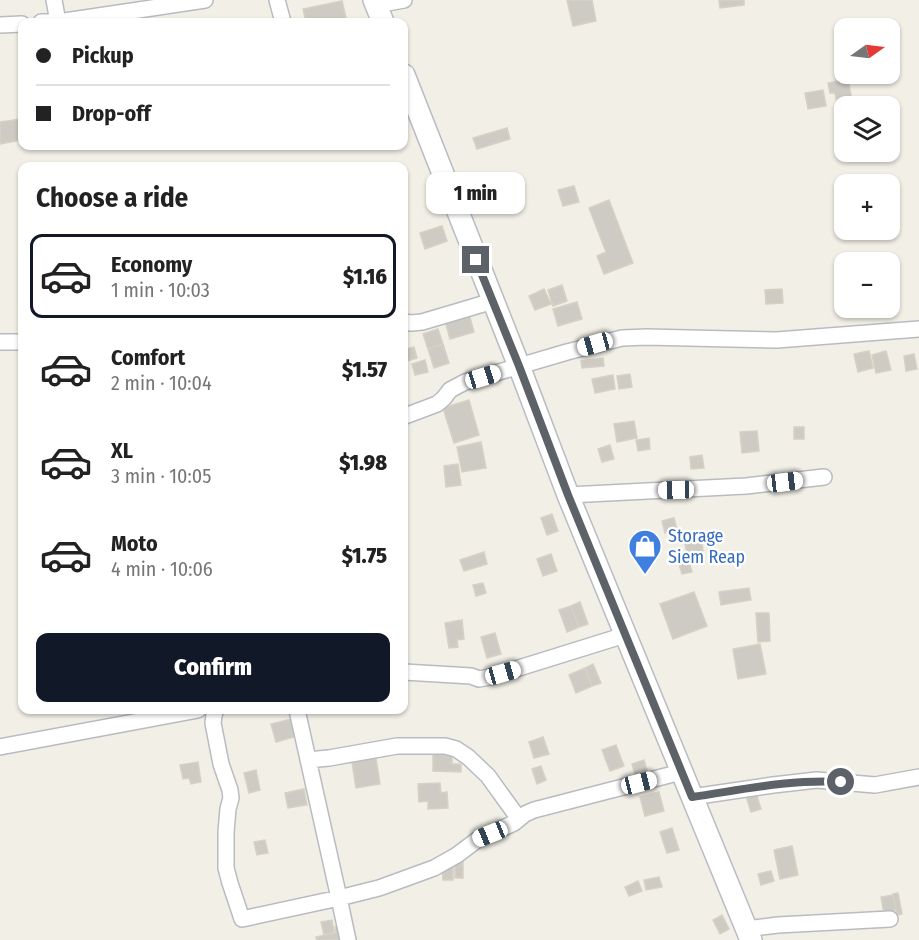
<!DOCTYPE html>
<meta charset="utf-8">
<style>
:root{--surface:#fff;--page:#f6f6f6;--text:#222;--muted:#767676;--line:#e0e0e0;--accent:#111827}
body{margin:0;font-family:"Fira Sans Condensed",sans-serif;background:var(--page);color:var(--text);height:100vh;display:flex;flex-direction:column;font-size:22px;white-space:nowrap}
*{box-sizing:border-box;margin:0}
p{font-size:20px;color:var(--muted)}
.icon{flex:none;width:33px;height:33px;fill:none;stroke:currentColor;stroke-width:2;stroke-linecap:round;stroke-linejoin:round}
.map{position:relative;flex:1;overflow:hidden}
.details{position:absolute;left:18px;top:162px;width:390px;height:552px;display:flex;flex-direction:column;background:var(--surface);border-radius:12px;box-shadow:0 2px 4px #0004}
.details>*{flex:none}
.top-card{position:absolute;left:18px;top:18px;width:390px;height:132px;border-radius:12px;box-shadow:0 2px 4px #0004;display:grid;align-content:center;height:132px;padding:0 18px;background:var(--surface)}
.needle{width:39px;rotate:76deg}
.buttons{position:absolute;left:834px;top:18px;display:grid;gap:12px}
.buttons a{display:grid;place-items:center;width:66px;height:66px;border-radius:12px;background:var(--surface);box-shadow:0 2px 4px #0004;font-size:30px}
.end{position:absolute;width:27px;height:27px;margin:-14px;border:8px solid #5d6268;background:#fff;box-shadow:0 0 0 3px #fff}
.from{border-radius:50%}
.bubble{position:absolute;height:42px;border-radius:12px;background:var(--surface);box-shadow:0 2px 4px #0004;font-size:20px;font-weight:800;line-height:42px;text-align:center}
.car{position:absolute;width:18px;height:36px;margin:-18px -9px;border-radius:8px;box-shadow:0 0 4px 2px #0007;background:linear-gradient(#fff 24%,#345 0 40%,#fff 0 76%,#345 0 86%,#fff 0)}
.top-card b{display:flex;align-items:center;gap:21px;height:57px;font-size:22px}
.top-card b+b{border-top:2px solid var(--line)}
.top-card i{width:15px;height:15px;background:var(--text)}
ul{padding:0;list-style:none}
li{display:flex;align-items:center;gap:18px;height:84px;margin:0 12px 9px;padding:0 6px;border:3px solid transparent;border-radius:12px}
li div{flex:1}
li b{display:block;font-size:22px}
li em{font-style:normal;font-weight:800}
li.active{border-color:var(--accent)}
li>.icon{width:54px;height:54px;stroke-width:1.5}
h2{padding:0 18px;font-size:27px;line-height:72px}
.button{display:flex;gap:12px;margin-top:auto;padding:12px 18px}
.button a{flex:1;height:69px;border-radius:12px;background:var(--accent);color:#fff;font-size:24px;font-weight:800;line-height:69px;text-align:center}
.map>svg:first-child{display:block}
.building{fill:#cecbc5;stroke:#d7d1c3;stroke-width:1.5}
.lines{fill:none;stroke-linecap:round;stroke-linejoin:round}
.street-casing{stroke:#b8bcc1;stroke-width:18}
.secondary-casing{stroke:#b9bdc3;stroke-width:24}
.street{stroke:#fff;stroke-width:15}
.secondary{stroke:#fff;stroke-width:21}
.route{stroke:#5d6268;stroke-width:8}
.labels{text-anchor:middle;stroke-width:4.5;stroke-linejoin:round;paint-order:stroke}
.shop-label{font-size:18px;fill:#366cbe;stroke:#fff;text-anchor:start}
</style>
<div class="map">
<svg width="919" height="940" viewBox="0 0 919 940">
<rect width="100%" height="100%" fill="#f1efe6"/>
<path class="building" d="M 567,0 L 592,0 L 596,21 L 573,26 Z
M 719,0 L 744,0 L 744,5 L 720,8 Z
M 342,1 L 347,22 L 306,22 L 303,9 Z
M 848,79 L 852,101 L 837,104 L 835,93 L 830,93 L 828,83 Z
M 823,90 L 826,106 L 808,109 L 805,93 Z
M 20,119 L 22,140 L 0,144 L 0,122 Z
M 507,128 L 510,139 L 477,149 L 473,138 Z
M 574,186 L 579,202 L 563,206 L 558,190 Z
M 609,200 L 633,263 L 604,274 L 597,256 L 606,252 L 589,208 Z
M 442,226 L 447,241 L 425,249 L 420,233 Z
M 562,285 L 567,301 L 553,306 L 548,290 Z
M 544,289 L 551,304 L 535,310 L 529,296 Z
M 782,289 L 783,303 L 766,304 L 765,290 Z
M 577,302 L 582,319 L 558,326 L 553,309 Z
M 469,314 L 474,332 L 450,339 L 445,321 Z
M 438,329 L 443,344 L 428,349 L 423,334 Z
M 443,344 L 449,363 L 434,368 L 428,349 Z
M 414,347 L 417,358 L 404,362 L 404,349 Z
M 869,351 L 873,368 L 858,372 L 854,354 Z
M 886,351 L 891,370 L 876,373 L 872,355 Z
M 914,354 L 917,369 L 906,371 L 904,356 Z
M 603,358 L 604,366 L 582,368 L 581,361 Z
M 425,360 L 428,372 L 415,375 L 412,364 Z
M 630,374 L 632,387 L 619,389 L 617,376 Z
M 613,375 L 615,389 L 595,393 L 592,379 Z
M 469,400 L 479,435 L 454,443 L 443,408 Z
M 634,421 L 637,438 L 617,442 L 614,424 Z
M 794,427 L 804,427 L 804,439 L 794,439 Z
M 757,431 L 759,451 L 742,453 L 740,432 Z
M 649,438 L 650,449 L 638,451 L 636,440 Z
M 481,442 L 486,468 L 462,472 L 457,447 Z
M 610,445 L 614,459 L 602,462 L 598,449 Z
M 702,455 L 704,468 L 691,469 L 690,457 Z
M 458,464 L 461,485 L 446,487 L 444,466 Z
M 552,514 L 558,531 L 547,535 L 541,518 Z
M 674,518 L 677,530 L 665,533 L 662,521 Z
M 701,536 L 703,551 L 687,554 L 684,539 Z
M 484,552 L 487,564 L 464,571 L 460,560 Z
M 551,554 L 557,571 L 543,576 L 537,559 Z
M 689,562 L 692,572 L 682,574 L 679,564 Z
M 483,583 L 486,593 L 476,596 L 473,585 Z
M 749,588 L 751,600 L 721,605 L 719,592 Z
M 694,592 L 707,626 L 673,639 L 660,604 Z
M 580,602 L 588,624 L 579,627 L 571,606 Z
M 571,606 L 579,627 L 567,632 L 559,610 Z
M 756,613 L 769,613 L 770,641 L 758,642 Z
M 462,620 L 464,639 L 457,640 L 458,647 L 449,648 L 445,623 Z
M 495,633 L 501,654 L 487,658 L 481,637 Z
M 760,644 L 766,674 L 738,679 L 733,649 Z
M 593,664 L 601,683 L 592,686 L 585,668 Z
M 585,668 L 592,686 L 576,693 L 569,675 Z
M 296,718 L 301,735 L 276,742 L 271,724 Z
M 543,737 L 549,754 L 534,758 L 529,742 Z
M 616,745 L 624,766 L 610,771 L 602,750 Z
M 375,752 L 380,784 L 356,788 L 351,756 Z
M 433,754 L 452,755 L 452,764 L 461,764 L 461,772 L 433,771 Z
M 644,760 L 648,774 L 636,778 L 632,764 Z
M 198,762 L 201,782 L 191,784 L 189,778 L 183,779 L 180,765 Z
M 541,766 L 546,780 L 537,784 L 532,769 Z
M 256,770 L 260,790 L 249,793 L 244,773 Z
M 440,783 L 441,793 L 447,792 L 448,808 L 428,809 L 428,801 L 419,802 L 418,784 Z
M 304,789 L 307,805 L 288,808 L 285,793 Z
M 755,790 L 761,809 L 751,812 L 745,793 Z
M 659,792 L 664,811 L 645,816 L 640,797 Z
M 672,828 L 679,850 L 667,853 L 660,832 Z
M 265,840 L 268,853 L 257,855 L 254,842 Z
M 792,846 L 798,875 L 780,879 L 774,850 Z
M 455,862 L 463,862 L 463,878 L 455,878 Z
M 453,864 L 453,880 L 443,880 L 442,865 Z
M 771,871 L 774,881 L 761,885 L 758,874 Z
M 659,877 L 662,887 L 646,890 L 644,880 Z
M 638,881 L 642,891 L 629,896 L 625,887 Z
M 898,893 L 902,914 L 897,915 L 893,894 Z
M 893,895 L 896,910 L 884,913 L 881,897 Z
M 722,915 L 729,929 L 720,934 L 713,920 Z
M 332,920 L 334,932 L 324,935 L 321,922 Z
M 342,926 L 344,940 L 317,940 L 316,937 L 336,933 L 335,927 Z"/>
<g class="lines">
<defs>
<path id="street" d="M 54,0 L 58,22
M 277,0 L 283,22
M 376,5 L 404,0
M 41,22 L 58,22 L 205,0
M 0,25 L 22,24
M 404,322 L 411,323 L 422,322 L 493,301
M 0,342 L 22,342
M 405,416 L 437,404 L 444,398 L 450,390 L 465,382 L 567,352 L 622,338 L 646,337 L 777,340 L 919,329
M 568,495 L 746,486 L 824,477
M 404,672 L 471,676 L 479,679 L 490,677 L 625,635
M 216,710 L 214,715 L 213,723 L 221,764 L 230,790 L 231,798 L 228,809 L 226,832 L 226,868 L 230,883 L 242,919 L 339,898 L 297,710
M 0,747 L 198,710
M 308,760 L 329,758 L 397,746 L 445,746 L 456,749 L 468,757 L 488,776 L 519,819
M 692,797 L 773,785 L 817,780 L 875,785 L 919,777
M 746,929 L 778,925 L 890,919
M 348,940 L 339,898 L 379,888 L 434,868 L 457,855 L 477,840 L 514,823 L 525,814 L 534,810 L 681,772"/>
<path id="secondary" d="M 374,0 L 383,22
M 404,75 L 519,366 L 568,495 L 751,940"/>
</defs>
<use href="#street" class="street-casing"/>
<use href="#secondary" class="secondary-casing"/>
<use href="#street" class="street"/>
<use href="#secondary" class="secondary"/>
</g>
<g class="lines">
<path class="route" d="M 476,260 L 519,366 L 568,495 L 692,797 C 741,790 791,779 841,782"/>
</g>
<defs>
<symbol id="shop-pin" viewBox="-11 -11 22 30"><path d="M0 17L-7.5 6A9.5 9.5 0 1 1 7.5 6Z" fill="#3f7fe0" stroke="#fff"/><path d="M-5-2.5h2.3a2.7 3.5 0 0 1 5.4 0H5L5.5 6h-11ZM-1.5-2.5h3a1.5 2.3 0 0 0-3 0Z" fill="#fff"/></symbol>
</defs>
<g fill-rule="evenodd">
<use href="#shop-pin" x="626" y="527" width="38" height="52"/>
</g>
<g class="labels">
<g class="shop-label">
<text x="668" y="542">Storage<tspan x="668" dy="21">Siem Reap</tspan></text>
</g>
</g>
</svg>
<div class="buttons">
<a><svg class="needle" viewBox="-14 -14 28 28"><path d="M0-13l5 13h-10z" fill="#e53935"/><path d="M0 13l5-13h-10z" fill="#767676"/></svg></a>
<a><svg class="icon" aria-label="layers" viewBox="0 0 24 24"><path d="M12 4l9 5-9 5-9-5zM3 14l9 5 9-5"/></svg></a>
<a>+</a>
<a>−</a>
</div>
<i class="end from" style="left:841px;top:782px"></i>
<i class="end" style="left:476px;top:260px"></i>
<div class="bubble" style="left:426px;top:172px;width:99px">1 min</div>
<i class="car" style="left:595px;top:344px;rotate:254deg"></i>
<i class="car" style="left:483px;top:377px;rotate:73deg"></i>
<i class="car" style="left:785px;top:482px;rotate:83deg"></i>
<i class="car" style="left:676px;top:490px;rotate:269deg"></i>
<i class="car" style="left:503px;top:673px;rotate:74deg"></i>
<i class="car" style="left:639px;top:783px;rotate:76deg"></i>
<i class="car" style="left:490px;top:834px;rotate:248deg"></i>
<div class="top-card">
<b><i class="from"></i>Pickup</b>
<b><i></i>Drop-off</b>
</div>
<section class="details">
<h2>Choose a ride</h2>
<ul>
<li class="active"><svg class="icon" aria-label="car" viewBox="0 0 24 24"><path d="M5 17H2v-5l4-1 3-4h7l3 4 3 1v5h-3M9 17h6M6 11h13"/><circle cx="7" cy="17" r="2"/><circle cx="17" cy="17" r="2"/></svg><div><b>Economy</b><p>1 min · 10:03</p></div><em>$1.16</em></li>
<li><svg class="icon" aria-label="car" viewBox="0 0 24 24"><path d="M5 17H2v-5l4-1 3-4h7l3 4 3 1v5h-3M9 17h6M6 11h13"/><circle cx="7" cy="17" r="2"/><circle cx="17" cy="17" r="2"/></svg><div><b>Comfort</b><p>2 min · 10:04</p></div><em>$1.57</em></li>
<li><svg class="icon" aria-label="car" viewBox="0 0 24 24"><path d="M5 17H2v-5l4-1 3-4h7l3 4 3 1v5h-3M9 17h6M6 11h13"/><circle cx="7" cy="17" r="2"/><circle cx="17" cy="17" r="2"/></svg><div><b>XL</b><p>3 min · 10:05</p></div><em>$1.98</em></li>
<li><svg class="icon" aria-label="car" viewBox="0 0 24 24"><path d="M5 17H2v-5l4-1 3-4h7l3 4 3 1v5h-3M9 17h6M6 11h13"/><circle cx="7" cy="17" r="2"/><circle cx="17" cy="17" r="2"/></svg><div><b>Moto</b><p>4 min · 10:06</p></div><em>$1.75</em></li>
</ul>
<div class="button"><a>Confirm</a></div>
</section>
</div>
